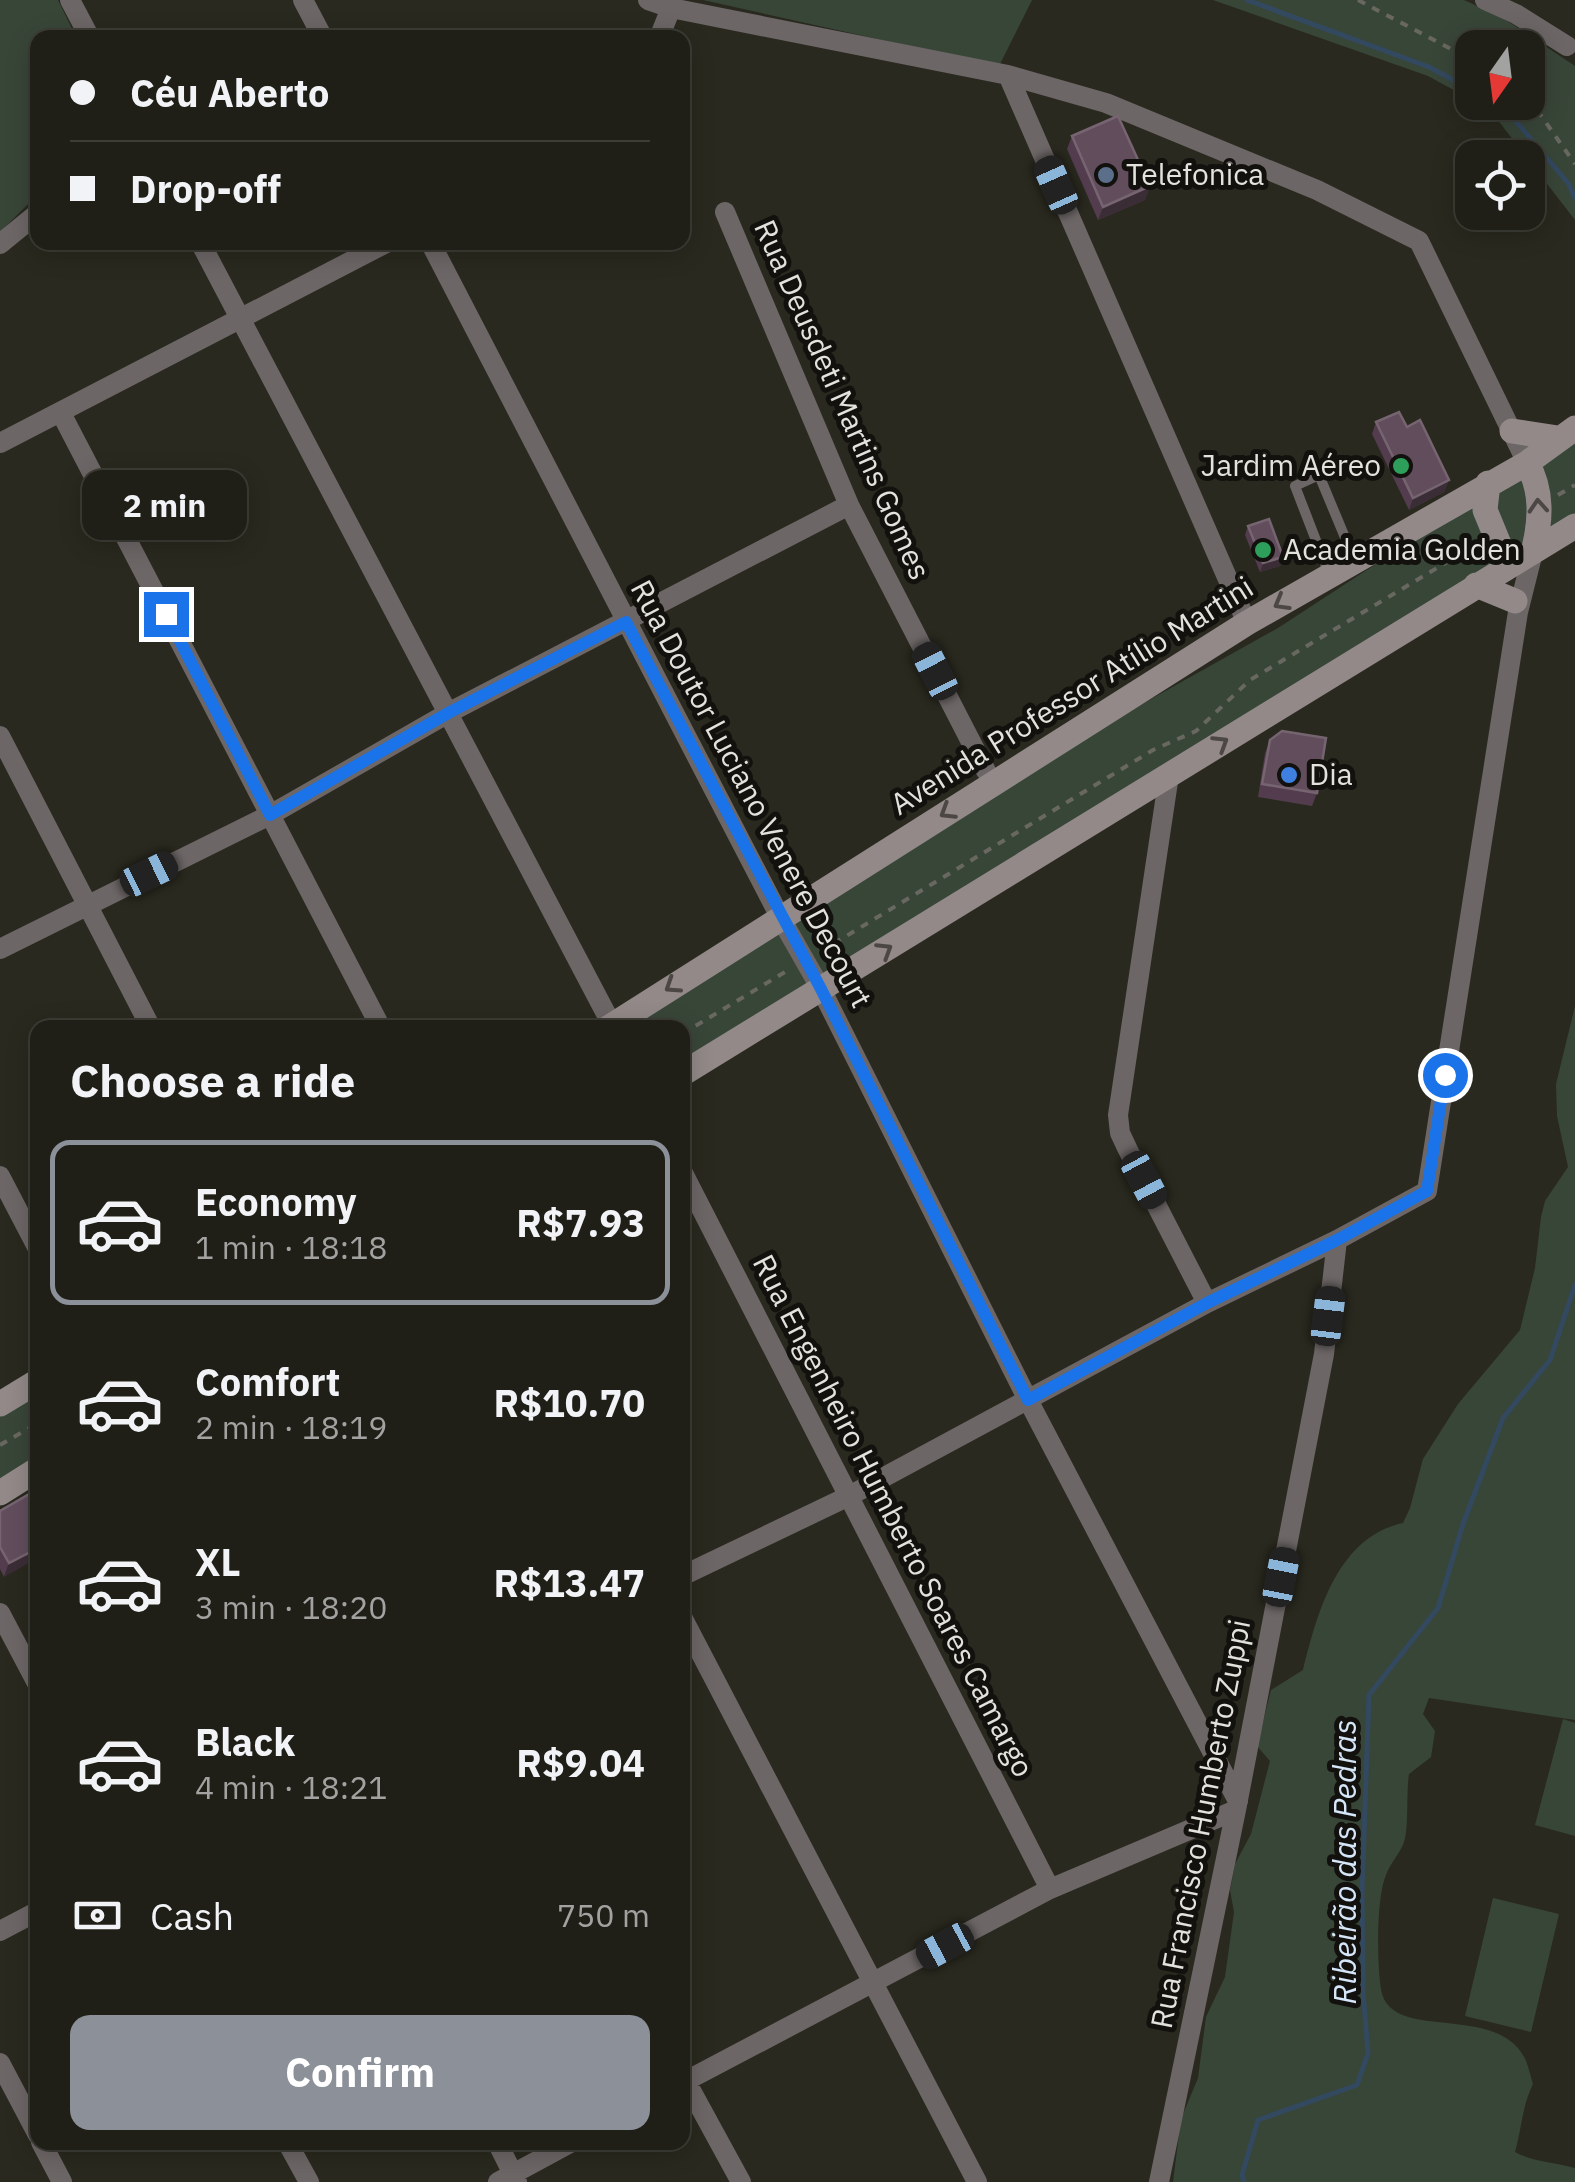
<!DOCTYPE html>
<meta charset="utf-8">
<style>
:root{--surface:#201f17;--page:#2d2c24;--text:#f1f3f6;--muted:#a2a2a1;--line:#3d3d36;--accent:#8c9099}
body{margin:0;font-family:"IBM Plex Sans",sans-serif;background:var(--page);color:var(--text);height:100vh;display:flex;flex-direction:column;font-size:38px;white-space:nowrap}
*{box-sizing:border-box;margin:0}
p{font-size:32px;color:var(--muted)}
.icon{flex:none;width:55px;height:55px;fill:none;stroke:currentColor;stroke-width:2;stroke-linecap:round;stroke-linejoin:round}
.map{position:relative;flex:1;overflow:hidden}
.details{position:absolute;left:30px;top:1020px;width:660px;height:1130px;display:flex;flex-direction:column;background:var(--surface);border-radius:20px;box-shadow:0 5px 25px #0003,0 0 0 2px var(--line)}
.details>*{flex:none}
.banner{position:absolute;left:30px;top:30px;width:660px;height:220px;border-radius:20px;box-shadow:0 5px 25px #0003,0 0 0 2px var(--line);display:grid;align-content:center;height:220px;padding:0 40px;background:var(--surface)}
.needle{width:65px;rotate:194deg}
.fabs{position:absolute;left:1455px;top:30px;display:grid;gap:20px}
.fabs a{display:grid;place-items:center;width:90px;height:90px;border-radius:20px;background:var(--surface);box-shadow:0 5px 25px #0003,0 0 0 2px var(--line);font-size:50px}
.end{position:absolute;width:45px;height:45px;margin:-22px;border:12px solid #1a73e8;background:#fff;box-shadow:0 0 0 5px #fff}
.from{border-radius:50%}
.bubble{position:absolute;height:70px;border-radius:20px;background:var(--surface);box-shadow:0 5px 25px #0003,0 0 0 2px var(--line);font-size:32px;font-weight:700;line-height:70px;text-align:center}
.car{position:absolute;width:30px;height:60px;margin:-30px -15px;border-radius:12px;box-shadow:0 0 8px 2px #0007;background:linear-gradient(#222 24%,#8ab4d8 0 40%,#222 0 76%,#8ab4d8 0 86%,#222 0)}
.banner b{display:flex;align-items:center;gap:35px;height:95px;font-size:38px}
.banner b+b{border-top:2px solid var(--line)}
.banner i{width:25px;height:25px;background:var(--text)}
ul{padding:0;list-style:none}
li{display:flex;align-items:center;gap:30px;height:165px;margin:0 20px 15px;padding:0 20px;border:5px solid transparent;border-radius:20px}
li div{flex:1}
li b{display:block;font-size:38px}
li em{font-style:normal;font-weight:700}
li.current{border-color:var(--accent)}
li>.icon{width:90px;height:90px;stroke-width:1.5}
h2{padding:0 40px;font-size:45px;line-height:120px}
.pay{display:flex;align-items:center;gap:25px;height:110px;padding:0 40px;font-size:38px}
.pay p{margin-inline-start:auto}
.primary-button{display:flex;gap:20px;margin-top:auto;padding:20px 40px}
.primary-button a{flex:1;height:115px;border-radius:20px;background:var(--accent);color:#fff;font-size:40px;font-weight:700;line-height:115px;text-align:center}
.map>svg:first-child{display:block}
.green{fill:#384638}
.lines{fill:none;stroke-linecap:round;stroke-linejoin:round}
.stream{stroke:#334960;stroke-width:5}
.path{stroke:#696860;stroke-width:4;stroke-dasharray:8 8;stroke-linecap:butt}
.service{stroke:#6d6666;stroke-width:10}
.minor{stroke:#6d6666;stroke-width:20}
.secondary{stroke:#938989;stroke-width:25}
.wall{fill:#523c4e}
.shaded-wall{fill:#3b2d35}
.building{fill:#624d5d;stroke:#766571;stroke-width:2.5}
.oneway{stroke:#4c4745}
.route{stroke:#1a73e8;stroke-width:12}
.service-dot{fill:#5c6f8a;stroke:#12110d;stroke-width:4}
.leisure-dot{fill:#2e9e5b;stroke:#12110d;stroke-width:4}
.shop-dot{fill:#3f7fe0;stroke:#12110d;stroke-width:4}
.labels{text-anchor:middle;stroke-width:10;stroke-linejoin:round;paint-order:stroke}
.poi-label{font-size:30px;fill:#e3e2dc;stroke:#12110d;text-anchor:start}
.street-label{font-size:30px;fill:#e3e2dc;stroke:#12110d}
.water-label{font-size:32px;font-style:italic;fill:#d6e6f9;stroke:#12110d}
</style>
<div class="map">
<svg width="1575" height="2182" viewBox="0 0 1575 2182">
<rect width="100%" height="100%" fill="#2a291f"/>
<path class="green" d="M 0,0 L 58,0 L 76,37 L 38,38 L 37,195 L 0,232 Z
M 703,0 L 1032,0 L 999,66 Z
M 1213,0 L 1464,0 L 1503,18 L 1575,66 L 1575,220 L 1490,110 L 1476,103 L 1528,102 L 1528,48 L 1472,48 L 1472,100 L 1428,76 Z
M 1575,434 L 1575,522 L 683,1071 L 682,1028 L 613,1028 L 1135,708 L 1278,628 Z
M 1575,1006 L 1575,1720 L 1429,1698 L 1423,1714 L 1435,1731 L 1431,1757 L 1409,1774 C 1406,1792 1409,1828 1404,1842 C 1400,1854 1390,1863 1386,1875 C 1376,1898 1377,1964 1381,1989 C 1389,2043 1492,2003 1523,2055 C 1528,2063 1530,2075 1533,2084 C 1522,2106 1522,2128 1515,2152 C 1533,2162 1555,2162 1575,2168 L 1575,2182 L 1173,2182 L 1181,2119 L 1198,2078 L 1206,2017 L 1225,1977 L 1234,1912 L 1230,1890 L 1235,1864 L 1251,1834 L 1270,1761 L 1257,1746 L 1271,1690 L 1303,1670 C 1317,1614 1337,1537 1403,1523 L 1410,1508 L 1423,1459 L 1458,1404 L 1520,1330 L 1535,1268 L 1541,1217 L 1545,1201 L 1568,1167 L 1557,1116 L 1556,1084 Z
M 37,1392 L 37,1466 L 0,1490 L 0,1413 Z
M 1563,1719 L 1575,1723 L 1575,1836 L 1535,1825 Z
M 1493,1898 L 1559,1914 L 1531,2032 L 1465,2016 Z"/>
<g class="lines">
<path class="stream" d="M 1247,0 L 1429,67 L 1472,90
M 1495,102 L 1503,106 L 1568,183 L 1575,198
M 1244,2182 L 1242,2175 L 1258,2120 L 1357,2085 L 1368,2053 L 1363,1991 L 1362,1889 L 1369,1695 L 1438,1608 L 1463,1524 L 1503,1418 L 1550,1360 L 1575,1285"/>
<path class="path" d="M 1358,0 L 1472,60
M 1528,97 L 1575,164
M 1558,495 L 1575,485
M 820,952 L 1153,750 L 1196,731 L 1250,680 L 1477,544
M 682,1034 L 790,969
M 0,1445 L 38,1423"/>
<path class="service" d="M 1329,574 L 1295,486 L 1319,475 L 1354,559"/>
<path class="minor" d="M 70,0 L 90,38
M 303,0 L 323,38
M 648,0 L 671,8 L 1008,75 L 1106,103 L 1317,190 L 1419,241 L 1527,463
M 1485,0 L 1516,14 L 1567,46
M 659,38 L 671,8
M 1008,75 L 1247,623
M 725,212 L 849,505 L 986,771
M 200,242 L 612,1025
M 430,242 L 780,917 L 821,989 L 1028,1400 L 1238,1801
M 0,244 L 38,213
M 61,413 L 381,1028
M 0,443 L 388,242
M 0,736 L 151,1028
M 1169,775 L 1118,1115 L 1120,1133 L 1128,1150 L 1207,1303
M 0,949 L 270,815 L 450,712 L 849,505
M 682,1171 L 1050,1889
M 0,1176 L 38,1249
M 682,1576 L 849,1496 L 1207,1303 L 1337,1240 L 1427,1191 L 1518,612 L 1533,552
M 0,1613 L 38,1685
M 682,1617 L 977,2182
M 0,1931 L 38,1911
M 0,2063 L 38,2135
M 682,2074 L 741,2182
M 682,2083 L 1050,1889 L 1236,1810
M 41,2142 L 62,2182
M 287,2142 L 309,2182
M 497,2142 L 517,2182
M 498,2182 L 572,2142
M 1159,2182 L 1236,1810 L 1324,1354 L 1337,1240"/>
<path class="secondary" d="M 1512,431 L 1558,438
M 1527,463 C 1543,491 1541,521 1533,552
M 1488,483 L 1485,510 L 1508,566
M 1476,585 L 1515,601
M 608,1028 L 1247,623 L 1527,463 L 1575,428
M 682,1074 L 1575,526
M 0,1404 L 38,1381
M 0,1493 L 38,1469"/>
</g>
<path class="wall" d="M 1072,136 L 1150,186 L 1145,200 L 1098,220 L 1067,149 Z
M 1376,422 L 1407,427 L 1449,480 L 1444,492 L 1409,510 L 1372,434 Z
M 1248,526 L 1283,557 L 1280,566 L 1260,572 L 1245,535 Z
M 1270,740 L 1317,793 L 1312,806 L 1258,797 L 1265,753 Z
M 38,1489 L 4,1577 L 0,1569 L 0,1511 Z"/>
<path class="shaded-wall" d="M 1150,186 L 1145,200 L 1098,220 L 1103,207 Z
M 1449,480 L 1444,492 L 1409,510 L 1413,498 Z
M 1283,557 L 1280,566 L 1260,572 L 1263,563 Z
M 38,1548 L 38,1558 L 4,1577 L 9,1563 Z"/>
<path class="building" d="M 1118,116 L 1150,186 L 1103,207 L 1072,136 Z
M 1399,412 L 1407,427 L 1420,420 L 1449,480 L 1413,498 L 1376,422 Z
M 1269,519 L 1283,557 L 1263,563 L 1248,526 Z
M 1282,731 L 1326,738 L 1317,793 L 1262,784 L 1270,740 Z
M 38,1489 L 38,1548 L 9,1563 L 0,1547 L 0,1511 Z"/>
<defs><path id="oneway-chevron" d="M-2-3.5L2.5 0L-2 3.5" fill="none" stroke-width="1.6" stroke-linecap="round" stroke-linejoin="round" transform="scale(2.5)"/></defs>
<g class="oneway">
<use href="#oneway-chevron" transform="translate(1538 506) rotate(-94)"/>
<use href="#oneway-chevron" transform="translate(1281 603) rotate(150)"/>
<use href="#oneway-chevron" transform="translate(1221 743) rotate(-32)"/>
<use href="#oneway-chevron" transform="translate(947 812) rotate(148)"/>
<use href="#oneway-chevron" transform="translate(885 950) rotate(-32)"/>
<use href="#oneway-chevron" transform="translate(672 986) rotate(147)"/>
</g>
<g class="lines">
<path class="route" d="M 166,614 L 270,815 L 450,712 L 626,622 L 821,989 L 1028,1400 L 1207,1303 L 1337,1240 L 1427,1191 L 1445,1075"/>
</g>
<circle class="service-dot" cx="1106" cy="175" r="10"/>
<g class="leisure-dot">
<circle cx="1401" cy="466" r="10"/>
<circle cx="1263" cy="550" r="10"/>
</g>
<circle class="shop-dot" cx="1289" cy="775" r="10"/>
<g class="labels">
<g class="poi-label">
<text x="1126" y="185">Telefonica</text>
<text x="1381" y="476" text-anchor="end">Jardim Aéreo</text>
<text x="1283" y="560">Academia Golden</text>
<text x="1309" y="785">Dia</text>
</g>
<g class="street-label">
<text transform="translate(842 400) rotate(66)" y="10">Rua Deusdeti Martins Gomes</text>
<text transform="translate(1072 696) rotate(-32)" y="10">Avenida Professor Atílio Martini</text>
<text transform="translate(751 794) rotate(62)" y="10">Rua Doutor Luciano Venere Decourt</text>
<text transform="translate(893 1516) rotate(63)" y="10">Rua Engenheiro Humberto Soares Camargo</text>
<text transform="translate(1201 1824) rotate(-79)" y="10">Rua Francisco Humberto Zuppi</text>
</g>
<g class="water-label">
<text transform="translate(1345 1862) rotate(-90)" y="11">Ribeirão das Pedras</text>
</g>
</g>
</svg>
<div class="fabs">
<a><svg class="needle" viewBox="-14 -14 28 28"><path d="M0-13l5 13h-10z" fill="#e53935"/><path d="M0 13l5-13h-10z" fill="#a2a2a1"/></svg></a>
<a><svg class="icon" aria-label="locate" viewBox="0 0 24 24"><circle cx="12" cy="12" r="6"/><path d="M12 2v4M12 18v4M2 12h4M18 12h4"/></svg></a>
</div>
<i class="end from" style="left:1445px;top:1075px"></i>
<i class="end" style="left:166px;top:614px"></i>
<div class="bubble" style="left:82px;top:470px;width:165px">2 min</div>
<i class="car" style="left:1056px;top:185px;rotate:336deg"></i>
<i class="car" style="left:935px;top:671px;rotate:333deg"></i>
<i class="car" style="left:149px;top:874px;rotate:64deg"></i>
<i class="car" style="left:1144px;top:1180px;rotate:152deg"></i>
<i class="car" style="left:1328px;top:1316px;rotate:7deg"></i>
<i class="car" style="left:1281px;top:1577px;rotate:11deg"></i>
<i class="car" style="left:945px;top:1946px;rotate:242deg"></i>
<div class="banner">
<b><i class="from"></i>Céu Aberto</b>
<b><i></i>Drop-off</b>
</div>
<section class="details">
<h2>Choose a ride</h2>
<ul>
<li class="current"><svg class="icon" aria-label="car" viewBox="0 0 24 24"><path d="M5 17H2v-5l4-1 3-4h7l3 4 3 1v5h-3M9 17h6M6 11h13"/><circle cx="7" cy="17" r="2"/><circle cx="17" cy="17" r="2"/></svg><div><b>Economy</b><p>1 min · 18:18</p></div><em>R$7.93</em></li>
<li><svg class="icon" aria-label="car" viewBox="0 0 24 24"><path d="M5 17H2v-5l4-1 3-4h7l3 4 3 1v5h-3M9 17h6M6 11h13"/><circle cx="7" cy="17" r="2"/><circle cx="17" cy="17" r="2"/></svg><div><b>Comfort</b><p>2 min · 18:19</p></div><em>R$10.70</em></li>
<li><svg class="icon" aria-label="car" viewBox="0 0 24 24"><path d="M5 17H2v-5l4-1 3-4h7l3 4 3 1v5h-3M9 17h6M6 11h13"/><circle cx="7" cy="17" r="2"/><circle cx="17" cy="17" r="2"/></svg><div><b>XL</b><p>3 min · 18:20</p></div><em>R$13.47</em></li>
<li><svg class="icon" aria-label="car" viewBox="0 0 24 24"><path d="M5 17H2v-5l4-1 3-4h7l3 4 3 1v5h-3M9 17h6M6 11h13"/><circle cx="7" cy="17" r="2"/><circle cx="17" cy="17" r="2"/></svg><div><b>Black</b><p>4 min · 18:21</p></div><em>R$9.04</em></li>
</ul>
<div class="pay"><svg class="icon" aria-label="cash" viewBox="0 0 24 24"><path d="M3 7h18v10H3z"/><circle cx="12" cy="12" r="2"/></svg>Cash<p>750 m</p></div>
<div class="primary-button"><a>Confirm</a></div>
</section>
</div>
